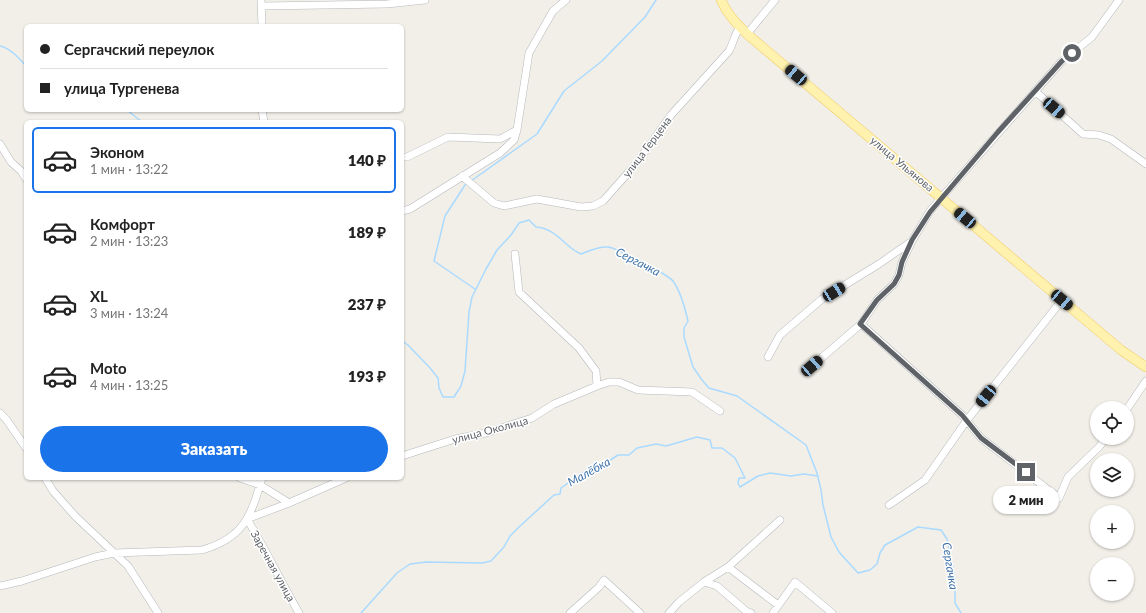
<!DOCTYPE html>
<html lang="ru">
<meta charset="utf-8">
<style>
:root{--surface:#fff;--page:#f6f6f6;--text:#222;--muted:#767676;--line:#e0e0e0;--accent:#1a73e8}
body{margin:0;font-family:Lato,sans-serif;background:var(--page);color:var(--text);height:100vh;display:flex;flex-direction:column;font-size:15px;white-space:nowrap}
*{box-sizing:border-box;margin:0}
p{font-size:13px;color:var(--muted)}
.icon{flex:none;width:22px;height:22px;fill:none;stroke:currentColor;stroke-width:2;stroke-linecap:round;stroke-linejoin:round}
.map{position:relative;flex:1;overflow:hidden}
.sheet{position:absolute;left:24px;top:120px;width:380px;height:360px;display:flex;flex-direction:column;background:var(--surface);border-radius:6px;box-shadow:0 1px 3px #0004}
.sheet>*{flex:none}
.banner{position:absolute;left:24px;top:24px;width:380px;height:88px;border-radius:6px;box-shadow:0 1px 3px #0004;display:grid;align-content:center;height:88px;padding:0 16px;background:var(--surface)}
.tools{position:absolute;left:1090px;top:401px;display:grid;gap:8px}
.tools a{display:grid;place-items:center;width:44px;height:44px;border-radius:50%;background:var(--surface);box-shadow:0 1px 3px #0004;font-size:20px}
.end{position:absolute;width:18px;height:18px;margin:-9px;border:5px solid #5f6368;background:#fff;box-shadow:0 0 0 2px #fff}
.from{border-radius:50%}
.bubble{position:absolute;height:28px;border-radius:14px;background:var(--surface);box-shadow:0 1px 3px #0004;font-size:13px;font-weight:800;line-height:28px;text-align:center}
.car{position:absolute;width:12px;height:24px;margin:-12px -6px;border-radius:5px;box-shadow:0 0 3px 1px #0007;background:linear-gradient(#222 24%,#8ab4d8 0 40%,#222 0 76%,#8ab4d8 0 86%,#222 0)}
.banner b{display:flex;align-items:center;gap:14px;height:38px;font-size:15px}
.banner b+b{border-top:1px solid var(--line)}
.banner i{width:10px;height:10px;background:var(--text)}
ul{padding:7px 0 0;list-style:none}
li{display:flex;align-items:center;gap:12px;height:66px;margin:0 8px 6px;padding:0 8px;border:2px solid transparent;border-radius:6px}
li div{flex:1}
li b{display:block;font-size:15px}
li em{font-style:normal;font-weight:800}
li.active{border-color:var(--accent)}
li>.icon{width:36px;height:36px;stroke-width:1.5}
.action{display:flex;gap:8px;margin-top:auto;padding:8px 16px}
.action a{flex:1;height:46px;border-radius:24px;background:var(--accent);color:#fff;font-size:16px;font-weight:800;line-height:46px;text-align:center}
.map>svg:first-child{display:block}
.lines{fill:none;stroke-linecap:round;stroke-linejoin:round}
.stream{stroke:#aadaff;stroke-width:1.5}
.minor-casing{stroke:#b5b8bc;stroke-width:8}
.major-casing{stroke:#f2c960;stroke-width:10}
.minor{stroke:#fff;stroke-width:7}
.major{stroke:#fff2af;stroke-width:9}
.route{stroke:#5f6368;stroke-width:5}
.labels{text-anchor:middle;stroke-width:3;stroke-linejoin:round;paint-order:stroke}
.street-label{font-size:11px;fill:#5f6368;stroke:#fff}
.water-label{font-size:12px;font-style:italic;fill:#4174aa;stroke:#fff}
</style>
<div class="map">
<svg width="1146" height="613" viewBox="0 0 1146 613">
<rect width="100%" height="100%" fill="#f1efe8"/>
<g class="lines">
<path class="stream" d="M 0,46 C 10,48 19,58 26,66
M 127,110 L 142,122
M 471,181 L 537,134 L 564,91 L 602,61 L 645,17 L 656,0
M 468,183 L 465,185 L 445,216 L 434,261 L 475,289
M 402,341 L 408,345 L 430,368 L 438,378 L 439,388 L 443,397 L 454,397 L 461,386 L 465,371 L 469,312 L 472,297 L 486,269 L 497,250 L 511,235 L 519,223 L 529,220 L 536,227 C 551,228 559,238 570,247 C 573,250 577,252 581,254 C 589,251 599,246 608,247 C 617,248 667,274 673,281 C 681,292 685,308 688,321 L 684,328 L 684,337 L 693,367 L 702,380 L 709,388 L 737,396 L 806,445 L 817,473 L 821,490 L 823,505 L 831,537 L 839,552 L 858,573 L 870,570 L 877,564 L 880,553 L 885,545 L 918,527 L 941,530 L 947,539 L 955,579 L 955,603 L 961,613
M 361,613 L 397,573 L 410,564 L 426,562 L 482,563 L 491,561 L 504,547 L 510,536 L 519,527 L 554,495 L 560,494 L 561,488 L 585,471 L 598,468 L 618,455 L 629,455 L 637,448 L 656,444 L 666,446 L 697,437 L 710,440 L 712,448 L 722,448 L 735,458 L 745,478 L 739,478 L 738,483 L 740,487 L 758,476 L 770,473 L 791,476 L 804,474 L 818,476"/>
<defs>
<path id="minor" d="M 261,0 L 262,26
M 262,6 L 387,4 L 425,0
M 747,34 L 775,0
M 1035,91 L 1083,134 L 1099,135 L 1111,139 L 1146,164
M 262,110 L 264,122
M 0,144 L 11,162 L 21,171 L 26,179
M 402,157 L 407,157 L 448,137 L 500,139 L 517,130 L 529,53 L 553,11 L 566,0
M 462,176 L 494,203 L 504,206 L 537,199 L 581,207 L 593,206 L 603,201 L 636,164 L 671,115 L 729,51 C 734,42 734,35 740,27
M 402,211 L 410,209 L 500,153 L 514,140 L 517,130
M 515,254 L 519,292 L 579,348 L 596,371 L 597,386
M 861,324 L 962,415 L 981,438 L 1059,498 L 1068,477 L 1099,447 L 1106,438
M 768,357 L 780,335 L 822,299 L 879,264 L 912,241 L 930,211 L 941,198 L 1062,61 L 1092,37 L 1119,0
M 812,366 L 861,324 L 877,300 L 894,284 L 899,275 L 902,262 L 912,241
M 1127,409 L 1146,381
M 0,413 L 6,419 L 26,448
M 402,456 L 455,439 L 486,433 L 532,418 L 554,404 L 597,386 L 609,382 L 619,382 L 638,390 L 692,392 L 720,411
M 45,478 L 53,491 L 75,516 L 128,566 L 158,613
M 240,478 L 260,485 L 289,503
M 889,505 L 925,480 L 967,420 L 1062,300
M 247,519 C 266,550 281,582 299,613
M 247,519 L 289,503 L 346,478
M 728,567 L 780,520
M 704,582 L 728,567 L 778,605
M 0,586 L 22,581 L 95,557 L 114,553 L 202,550 C 244,538 251,516 262,478
M 570,613 L 599,587 L 604,580 L 640,613
M 669,613 L 679,602 L 704,582 L 717,586 L 746,611 L 751,613
M 773,613 L 795,582 L 832,613"/>
<path id="major" d="M 721,0 C 727,14 736,23 747,34 L 1121,350 L 1146,367"/>
</defs>
<use href="#minor" class="minor-casing"/>
<use href="#major" class="major-casing"/>
<use href="#minor" class="minor"/>
<use href="#major" class="major"/>
</g>
<g class="lines">
<path class="route" d="M 1026,472 L 981,438 L 962,415 L 860,324 L 877,300 L 894,284 L 899,275 L 902,262 L 912,240 L 930,212 L 998,132 L 1062,61 L 1072,53"/>
</g>
<g class="labels">
<g class="street-label">
<text transform="translate(647 147) rotate(-53)" y="4">улица Герцена</text>
<text transform="translate(902 164) rotate(40)" y="4">улица Ульянова</text>
<text transform="translate(490 430) rotate(-15)" y="4">улица Околица</text>
<text transform="translate(273 566) rotate(61)" y="4">Заречная улица</text>
</g>
<g class="water-label">
<text transform="translate(638 262) rotate(27)" y="4">Сергачка</text>
<text transform="translate(589 472) rotate(-29)" y="4">Малёбка</text>
<text transform="translate(950 566) rotate(81)" y="4">Сергачка</text>
</g>
</g>
</svg>
<div class="tools">
<a><svg class="icon" aria-label="locate" viewBox="0 0 24 24"><circle cx="12" cy="12" r="6"/><path d="M12 2v4M12 18v4M2 12h4M18 12h4"/></svg></a>
<a><svg class="icon" aria-label="layers" viewBox="0 0 24 24"><path d="M12 4l9 5-9 5-9-5zM3 14l9 5 9-5"/></svg></a>
<a>+</a>
<a>−</a>
</div>
<i class="end from" style="left:1072px;top:53px"></i>
<i class="end" style="left:1026px;top:472px"></i>
<div class="bubble" style="left:993px;top:486px;width:66px">2 мин</div>
<i class="car" style="left:796px;top:75px;rotate:310deg"></i>
<i class="car" style="left:1054px;top:108px;rotate:131deg"></i>
<i class="car" style="left:965px;top:218px;rotate:310deg"></i>
<i class="car" style="left:834px;top:292px;rotate:58deg"></i>
<i class="car" style="left:1062px;top:300px;rotate:130deg"></i>
<i class="car" style="left:812px;top:366px;rotate:49deg"></i>
<i class="car" style="left:986px;top:396px;rotate:219deg"></i>
<div class="banner">
<b><i class="from"></i>Сергачский переулок</b>
<b><i></i>улица Тургенева</b>
</div>
<section class="sheet">
<ul>
<li class="active"><svg class="icon" aria-label="car" viewBox="0 0 24 24"><path d="M5 17H2v-5l4-1 3-4h7l3 4 3 1v5h-3M9 17h6M6 11h13"/><circle cx="7" cy="17" r="2"/><circle cx="17" cy="17" r="2"/></svg><div><b>Эконом</b><p>1 мин · 13:22</p></div><em>140 ₽</em></li>
<li><svg class="icon" aria-label="car" viewBox="0 0 24 24"><path d="M5 17H2v-5l4-1 3-4h7l3 4 3 1v5h-3M9 17h6M6 11h13"/><circle cx="7" cy="17" r="2"/><circle cx="17" cy="17" r="2"/></svg><div><b>Комфорт</b><p>2 мин · 13:23</p></div><em>189 ₽</em></li>
<li><svg class="icon" aria-label="car" viewBox="0 0 24 24"><path d="M5 17H2v-5l4-1 3-4h7l3 4 3 1v5h-3M9 17h6M6 11h13"/><circle cx="7" cy="17" r="2"/><circle cx="17" cy="17" r="2"/></svg><div><b>XL</b><p>3 мин · 13:24</p></div><em>237 ₽</em></li>
<li><svg class="icon" aria-label="car" viewBox="0 0 24 24"><path d="M5 17H2v-5l4-1 3-4h7l3 4 3 1v5h-3M9 17h6M6 11h13"/><circle cx="7" cy="17" r="2"/><circle cx="17" cy="17" r="2"/></svg><div><b>Moto</b><p>4 мин · 13:25</p></div><em>193 ₽</em></li>
</ul>
<div class="action"><a>Заказать</a></div>
</section>
</div>
